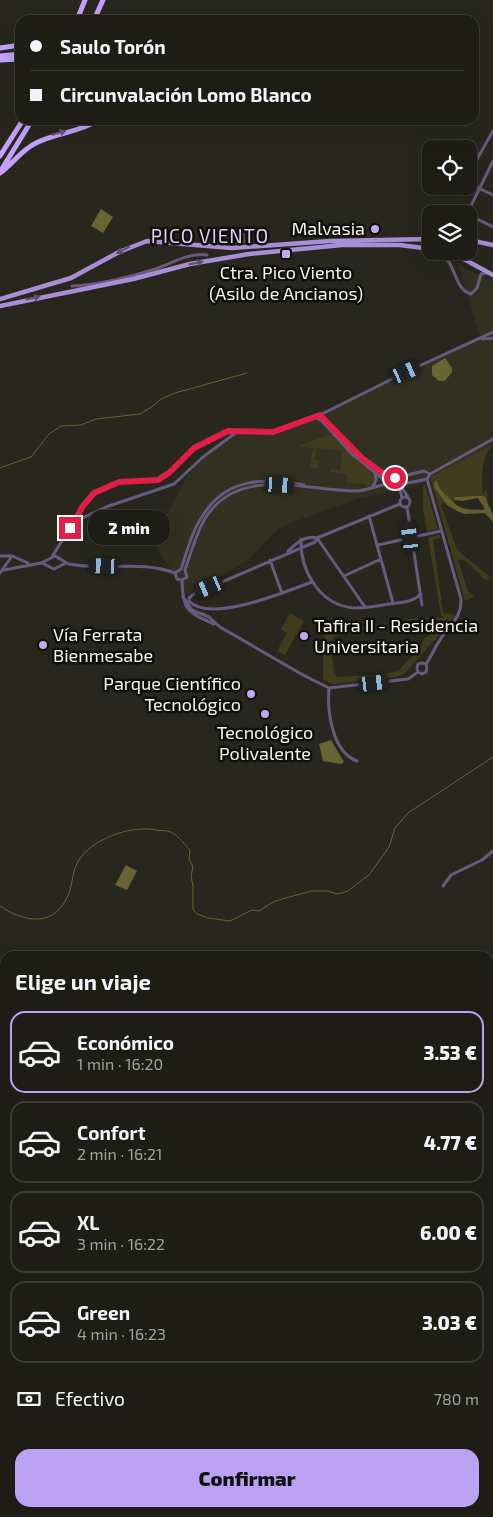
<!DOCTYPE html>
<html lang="es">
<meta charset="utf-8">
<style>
:root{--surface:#1d1d16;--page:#2a2a23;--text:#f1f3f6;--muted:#a0a2a1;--line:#3b3b35;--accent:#bca0f2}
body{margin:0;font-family:"Exo 2",sans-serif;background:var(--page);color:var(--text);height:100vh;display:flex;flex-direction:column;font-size:19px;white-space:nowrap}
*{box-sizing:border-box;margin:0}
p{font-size:16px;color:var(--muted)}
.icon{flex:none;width:28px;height:28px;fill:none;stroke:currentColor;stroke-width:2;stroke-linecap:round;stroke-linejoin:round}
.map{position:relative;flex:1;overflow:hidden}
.sheet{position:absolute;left:0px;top:951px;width:494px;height:566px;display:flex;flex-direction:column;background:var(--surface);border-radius:15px 15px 0 0;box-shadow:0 5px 20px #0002,0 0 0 1px var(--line)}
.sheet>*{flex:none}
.top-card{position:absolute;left:15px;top:15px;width:464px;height:110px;border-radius:15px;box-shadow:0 5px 20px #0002,0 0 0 1px var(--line);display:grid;align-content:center;height:110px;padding:0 15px;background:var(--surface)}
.buttons{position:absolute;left:422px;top:140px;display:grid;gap:10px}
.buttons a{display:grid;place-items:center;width:55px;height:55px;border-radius:10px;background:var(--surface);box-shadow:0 5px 20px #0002,0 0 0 1px var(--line);font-size:25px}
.end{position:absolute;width:22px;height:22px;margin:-11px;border:6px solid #e11d48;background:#fff;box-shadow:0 0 0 2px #fff}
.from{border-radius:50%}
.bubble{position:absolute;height:35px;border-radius:15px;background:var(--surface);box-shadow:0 5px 20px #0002,0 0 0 1px var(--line);font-size:16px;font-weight:800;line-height:35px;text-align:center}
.car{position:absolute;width:15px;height:30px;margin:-15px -8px;border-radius:6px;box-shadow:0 0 4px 1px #0007;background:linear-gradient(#222 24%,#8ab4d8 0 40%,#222 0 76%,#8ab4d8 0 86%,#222 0)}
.top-card b{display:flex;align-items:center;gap:18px;height:48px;font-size:19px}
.top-card b+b{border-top:1px solid var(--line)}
.top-card i{width:12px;height:12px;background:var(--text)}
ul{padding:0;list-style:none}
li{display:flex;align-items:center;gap:15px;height:82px;margin:0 10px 8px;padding:0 5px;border:2px solid var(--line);border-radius:15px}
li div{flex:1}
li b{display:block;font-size:19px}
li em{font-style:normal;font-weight:800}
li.selected{border-color:var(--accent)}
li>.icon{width:45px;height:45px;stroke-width:1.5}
h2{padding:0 15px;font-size:22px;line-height:60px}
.pay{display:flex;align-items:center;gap:12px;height:55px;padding:0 15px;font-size:19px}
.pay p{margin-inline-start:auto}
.button{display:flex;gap:10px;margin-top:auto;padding:10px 15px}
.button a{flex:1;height:58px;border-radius:15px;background:var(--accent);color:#111;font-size:20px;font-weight:800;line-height:58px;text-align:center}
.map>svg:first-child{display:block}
.built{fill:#313021}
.green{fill:#3e3c1d;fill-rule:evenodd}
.forest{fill:#635f2d}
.water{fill:#696533}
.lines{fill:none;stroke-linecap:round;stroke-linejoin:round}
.stream{stroke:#696533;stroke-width:1}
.minor{stroke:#685a7e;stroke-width:3}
.major{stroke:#aa8dd7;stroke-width:4.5}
.highway{stroke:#c4a0fa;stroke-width:5}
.oneway{fill:#6a5882}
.oneway2{fill:#5d4e71}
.route{stroke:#e11d48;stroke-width:6}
.poi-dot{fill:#c4a7f1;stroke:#10100b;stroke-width:2}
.labels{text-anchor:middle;stroke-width:5;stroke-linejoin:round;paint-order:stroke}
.poi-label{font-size:18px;fill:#f4f4ed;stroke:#10100b;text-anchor:end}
.neighbourhood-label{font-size:19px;letter-spacing:1px;fill:#dcccf7;stroke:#10100b}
</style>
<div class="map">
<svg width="493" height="1517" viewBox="0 0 493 1517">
<rect width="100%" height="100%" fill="#27271d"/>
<path class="built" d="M 458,264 L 493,282 L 493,442 L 423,484 L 357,499 L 280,527 L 247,561 L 187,595 L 157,548 L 162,525 L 187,476 L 203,458 L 235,433 L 275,434 L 480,336 Z"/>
<path class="green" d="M 331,434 L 348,452 L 373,474 C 375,481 372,484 366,487 L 364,484 L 347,483 L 347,474 L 330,472 L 330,469 L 340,470 L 342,451 L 316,448 L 315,460 L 319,460 L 318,468 L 310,468 L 312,451 L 314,451 L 314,448 L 301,447 L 301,445 Z
M 493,443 C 481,460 482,472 482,493 L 484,493 L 486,488 L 488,502 C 482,493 475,494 466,497 C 461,499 459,497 454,500 L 453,504 L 439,487 L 437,481 L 438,493 L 447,505 L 443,503 L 441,505 L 456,547 L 462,554 L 490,577 L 486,581 L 479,573 L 464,560 L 458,560 L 468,591 L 474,597 L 465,601 L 431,480 L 433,476 Z
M 423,485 L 425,485 L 438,529 L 427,531 L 423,509 Z
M 440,535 L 440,538 L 433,540 L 443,613 L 456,615 L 455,617 L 405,673 L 397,677 L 373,680 L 372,677 L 369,678 L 369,680 L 333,684 L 323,680 L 323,644 L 325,635 C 365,628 403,616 443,618 L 441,614 L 428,537 ZM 426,619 L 438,620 L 438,630 L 424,638 L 420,648 L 399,670 L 386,674 L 337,677 L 334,671 L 330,642 L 335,636 L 389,623 Z
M 290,613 L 304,621 L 285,655 L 277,651 L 287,633 L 281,629 Z"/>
<path class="forest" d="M 435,481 L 437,481 C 439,489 443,492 448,497 C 461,511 465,509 482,510 L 485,509 L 478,498 L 463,501 L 454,500 L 455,497 C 466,498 474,493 485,497 L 493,515 L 493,522 L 485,513 L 464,514 L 457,511 L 447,505 L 434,487 Z"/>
<path class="water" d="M 101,209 L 113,217 L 103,233 L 91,226 Z
M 244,230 L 245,243 L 220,244 L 219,232 Z
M 445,358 L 452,368 L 452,372 L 445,381 L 439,381 L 432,375 L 432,366 Z
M 331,740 L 344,762 L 341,764 L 323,761 L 319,744 Z
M 126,865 L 137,871 L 127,890 L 115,885 Z"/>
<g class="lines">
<path class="stream" d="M 0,468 L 31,457 L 49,434 L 61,426 L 81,425 L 96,419 L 140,414 L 153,406 L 161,399 L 175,393 L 247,373
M 0,906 C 25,923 56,928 69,893 C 73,883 72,870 79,860 C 93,838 132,825 156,830 C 161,831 167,830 171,832 C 180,837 184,844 190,850 L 189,859 L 193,867 L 191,876 L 193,886 L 193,909 L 197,914 L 208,918 L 230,921 L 252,910 L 259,911 L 273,902 L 289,897 L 312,891 L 327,891 L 338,894 L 348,891 L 369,875 L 389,847 L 395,828 L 408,813 L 493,757"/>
<path class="minor" d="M 472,168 L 493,131
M 478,188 L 493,195
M 467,214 L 493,161
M 469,215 L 493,227
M 444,256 C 456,266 455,290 471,294 L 477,288 L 481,274 L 488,273
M 72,286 C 99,285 126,278 152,270 C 169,265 188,252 207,255
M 482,339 L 493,338
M 320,415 L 363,459 L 392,480
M 314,417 L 322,421 L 351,453 L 389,484
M 391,481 L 395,478 L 424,471 L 430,474
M 400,485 L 408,497
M 397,486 L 400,490 L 402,498
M 372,488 L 376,480 L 375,473
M400 502a5 5 0 1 1 10 0a5 5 0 1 1-10 0Z
M 407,507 L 422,605
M 369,516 L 393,603
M 74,522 L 106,507 L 174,484 L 203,457 L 238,431
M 301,539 C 300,571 320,606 355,608 C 366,608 378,606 389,604 C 401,602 412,603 421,594
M 378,545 L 441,531
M 288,551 C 297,543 305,535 317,538 L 365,607
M 0,556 L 12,556
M 52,557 L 83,506 L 94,493 L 119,482 L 157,480 L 170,472 L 194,448 L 228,431 L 273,432 L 297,424 L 320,415 L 406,372 L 493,332
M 270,560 L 282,593
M 42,563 L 54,569 L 66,563
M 4,570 L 41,563 L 55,556 C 60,558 63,562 69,564 C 104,571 141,560 175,573 L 177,579 L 182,580
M 0,573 L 12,556 L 28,563
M 175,573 L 181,569 C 187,551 192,531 203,515 C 227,477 265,478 304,485
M 344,576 L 381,559
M 312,582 C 287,591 210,624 189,601 L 189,598 L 194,594 L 315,542 L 317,538 L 400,504
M 183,597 L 192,610 L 209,617 L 220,627 L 303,675 L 329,688 L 408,679 L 418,672 L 422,674 L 426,672 L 427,668 L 426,664 C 432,656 434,648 440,640 C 449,625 462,618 461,599 L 427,479
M 214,624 C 187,612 183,611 182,580 L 187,577 L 185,570 C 191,553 196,533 206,517 C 240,465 306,491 356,491 C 367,491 379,484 390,484 C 402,485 414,482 427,479 L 430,474 L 493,439
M 418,672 L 417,668 L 418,664 L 422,663 L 426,664
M 329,688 C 327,711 332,752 357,761
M 443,886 L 451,875 L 482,860 L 493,851
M 489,1152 L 491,1133
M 0,1205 L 5,1198
M 0,1365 L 5,1363
M 0,1371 L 5,1370
M 0,1502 L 5,1508
M 2,1517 L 5,1512
M 28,1517 L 30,1512
M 124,1517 L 134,1512
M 171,1517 L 172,1512
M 179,1517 L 184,1512
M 195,1517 L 200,1512"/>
<path class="major" d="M 469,240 L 493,245
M 437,251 L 441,255 L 446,256 L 453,251
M 450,254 L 460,257 L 493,275
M 0,299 L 71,278 L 119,252 L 147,241 L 232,248 L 330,241 L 431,239
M 0,306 L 133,279 L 190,264 L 249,254 L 342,245 L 400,245 L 431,249
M 489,1104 L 493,1101
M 0,1496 L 5,1491
M 45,1517 L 53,1512
M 77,1517 L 83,1512"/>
<path class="highway" d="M 77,20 L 85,0
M 94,20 L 103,0
M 0,48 L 20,45
M 0,56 L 20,54
M 0,60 L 20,59
M 70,120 L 81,122 L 89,120
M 0,156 L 23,120
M 0,172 L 32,120
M 0,173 C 13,164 21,150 36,143 C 56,133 80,132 99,120"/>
</g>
<defs><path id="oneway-solid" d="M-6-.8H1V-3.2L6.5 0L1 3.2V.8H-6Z" transform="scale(1.25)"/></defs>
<use class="oneway" href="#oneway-solid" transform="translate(59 133) rotate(-16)"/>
<g class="oneway2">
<use href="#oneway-solid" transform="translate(123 250) rotate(153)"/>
<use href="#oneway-solid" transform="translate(196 263) rotate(-11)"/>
<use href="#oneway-solid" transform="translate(33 298) rotate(-13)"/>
</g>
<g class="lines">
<path class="route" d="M 70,528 L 83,506 L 94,493 L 119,482 L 158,480 L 170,472 L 194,448 L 228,431 L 273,432 L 320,415 L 363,459 L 392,480 L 395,478"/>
</g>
<g class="poi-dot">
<circle cx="375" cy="229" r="5"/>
<rect x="281" y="249" width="10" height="10" rx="2.5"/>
<circle cx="304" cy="636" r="5"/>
<circle cx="43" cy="645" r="5"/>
<circle cx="251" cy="694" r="5"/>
<circle cx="265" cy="714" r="5"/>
</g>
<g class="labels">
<g class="poi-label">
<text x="365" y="235">Malvasia</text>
<text x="286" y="279" text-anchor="middle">Ctra. Pico Viento<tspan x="286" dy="21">(Asilo de Ancianos)</tspan></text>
<text x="314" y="632" text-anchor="start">Tafira II - Residencia<tspan x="314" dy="21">Universitaria</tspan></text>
<text x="53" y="641" text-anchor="start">Vía Ferrata<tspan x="53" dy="21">Bienmesabe</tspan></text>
<text x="241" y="690">Parque Científico<tspan x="241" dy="21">Tecnológico</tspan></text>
<text x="265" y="739" text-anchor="middle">Tecnológico<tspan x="265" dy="21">Polivalente</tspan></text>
</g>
<g class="neighbourhood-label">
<text x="210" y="243">PICO VIENTO</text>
</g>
</g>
</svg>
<div class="buttons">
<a><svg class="icon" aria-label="locate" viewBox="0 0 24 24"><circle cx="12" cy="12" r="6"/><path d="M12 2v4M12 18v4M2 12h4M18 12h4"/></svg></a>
<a><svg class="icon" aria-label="layers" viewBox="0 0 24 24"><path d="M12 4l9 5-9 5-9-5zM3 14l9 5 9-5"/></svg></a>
</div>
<i class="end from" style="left:395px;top:478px"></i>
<i class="end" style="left:70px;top:528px"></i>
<div class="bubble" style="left:88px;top:510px;width:82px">2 min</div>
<i class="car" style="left:406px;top:372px;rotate:66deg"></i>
<i class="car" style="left:280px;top:485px;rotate:93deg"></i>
<i class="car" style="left:410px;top:537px;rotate:353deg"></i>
<i class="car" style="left:104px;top:566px;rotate:272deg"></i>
<i class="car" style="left:209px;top:587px;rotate:247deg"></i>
<i class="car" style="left:374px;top:683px;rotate:83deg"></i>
<div class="top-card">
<b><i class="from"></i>Saulo Torón</b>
<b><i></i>Circunvalación Lomo Blanco</b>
</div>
<section class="sheet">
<h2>Elige un viaje</h2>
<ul>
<li class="selected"><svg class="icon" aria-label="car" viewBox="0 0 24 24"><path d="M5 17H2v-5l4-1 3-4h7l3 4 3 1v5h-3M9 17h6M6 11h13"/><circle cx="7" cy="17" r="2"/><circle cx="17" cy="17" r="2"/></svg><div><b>Económico</b><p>1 min · 16:20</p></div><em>3.53 €</em></li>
<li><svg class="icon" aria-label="car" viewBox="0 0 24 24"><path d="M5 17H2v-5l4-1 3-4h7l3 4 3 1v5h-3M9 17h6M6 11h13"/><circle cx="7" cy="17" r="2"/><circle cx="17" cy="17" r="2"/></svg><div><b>Confort</b><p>2 min · 16:21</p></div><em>4.77 €</em></li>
<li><svg class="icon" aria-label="car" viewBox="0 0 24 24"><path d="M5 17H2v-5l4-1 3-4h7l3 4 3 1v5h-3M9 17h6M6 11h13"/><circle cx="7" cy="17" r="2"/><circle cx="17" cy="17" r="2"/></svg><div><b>XL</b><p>3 min · 16:22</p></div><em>6.00 €</em></li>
<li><svg class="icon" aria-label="car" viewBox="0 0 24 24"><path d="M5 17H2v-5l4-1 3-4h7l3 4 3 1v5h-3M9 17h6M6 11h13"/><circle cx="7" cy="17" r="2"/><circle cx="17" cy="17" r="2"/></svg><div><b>Green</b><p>4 min · 16:23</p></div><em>3.03 €</em></li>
</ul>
<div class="pay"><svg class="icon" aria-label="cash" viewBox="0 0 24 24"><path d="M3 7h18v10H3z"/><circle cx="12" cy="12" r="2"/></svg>Efectivo<p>780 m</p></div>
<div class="button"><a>Confirmar</a></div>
</section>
</div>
